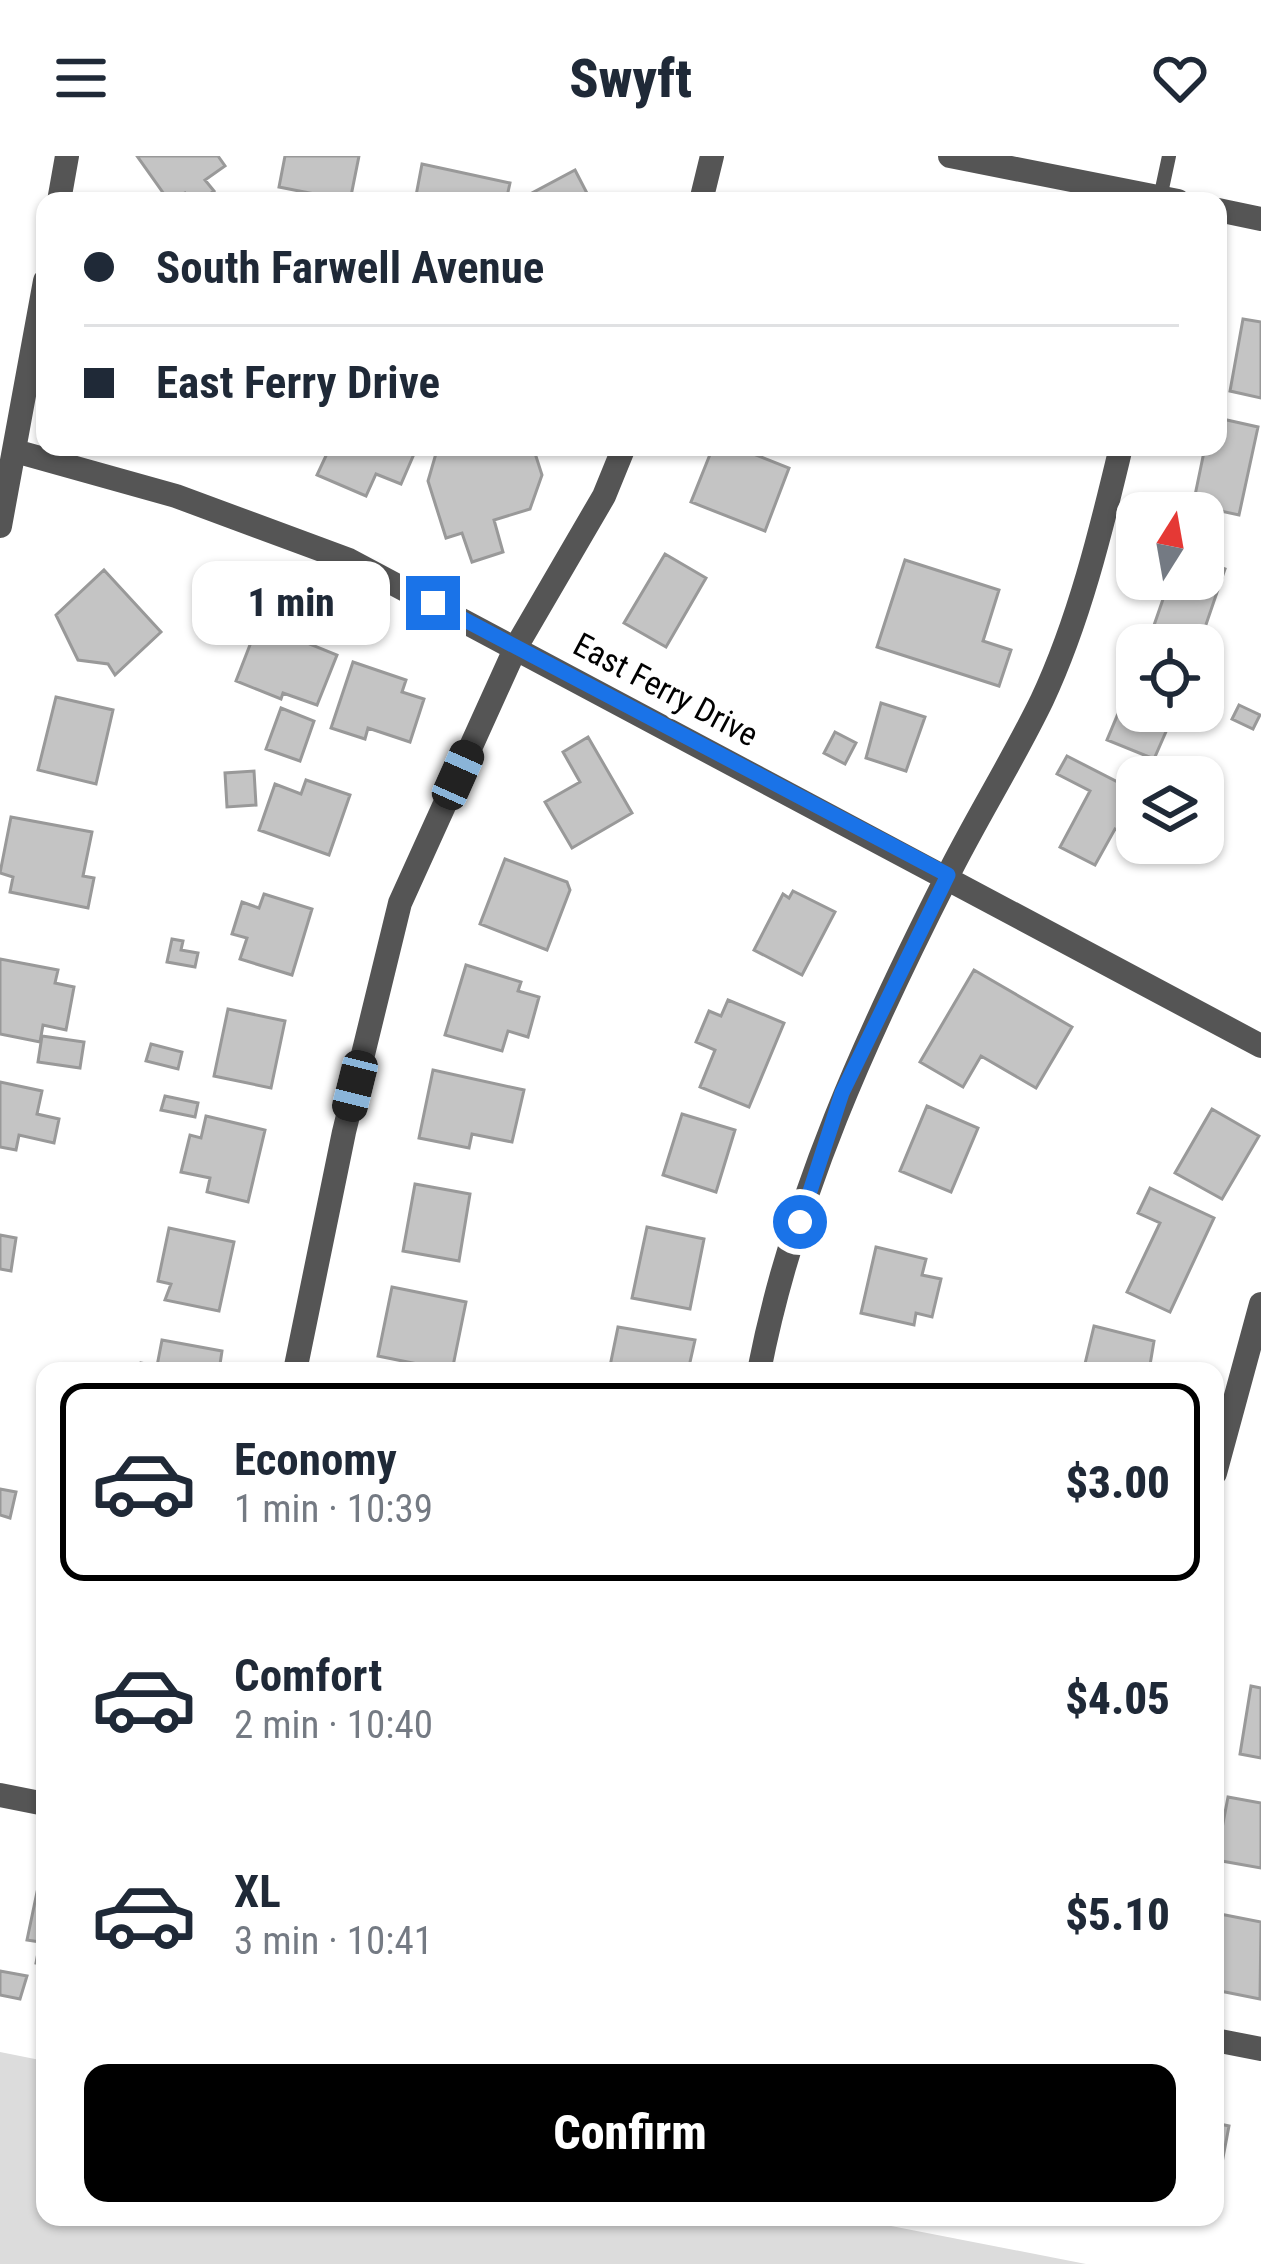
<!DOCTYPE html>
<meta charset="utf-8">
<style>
:root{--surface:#fff;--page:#f2f2f3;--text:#1f2937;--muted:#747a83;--line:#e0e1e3;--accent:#000}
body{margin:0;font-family:"Roboto Condensed",sans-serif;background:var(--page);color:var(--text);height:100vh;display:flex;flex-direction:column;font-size:45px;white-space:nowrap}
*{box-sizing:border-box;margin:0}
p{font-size:39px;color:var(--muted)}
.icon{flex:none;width:66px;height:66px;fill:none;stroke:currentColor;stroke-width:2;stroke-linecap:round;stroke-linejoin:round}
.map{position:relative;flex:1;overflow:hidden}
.panel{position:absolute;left:36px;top:1206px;width:1188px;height:864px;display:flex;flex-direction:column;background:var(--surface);border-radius:24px;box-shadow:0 3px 9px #0004}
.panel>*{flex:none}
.banner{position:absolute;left:36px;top:36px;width:1191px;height:264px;border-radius:24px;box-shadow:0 3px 9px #0004;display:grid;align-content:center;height:264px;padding:0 48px;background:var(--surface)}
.needle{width:78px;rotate:11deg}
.tools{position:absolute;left:1116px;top:336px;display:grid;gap:24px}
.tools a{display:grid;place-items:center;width:108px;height:108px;border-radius:24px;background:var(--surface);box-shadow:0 3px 9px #0004;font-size:60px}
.end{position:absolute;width:54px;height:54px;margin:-27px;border:15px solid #1a73e8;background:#fff;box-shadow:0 0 0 6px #fff}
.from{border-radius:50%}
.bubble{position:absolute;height:84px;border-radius:24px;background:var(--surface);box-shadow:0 3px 9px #0004;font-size:39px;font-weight:800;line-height:84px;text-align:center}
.car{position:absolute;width:36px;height:72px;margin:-36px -18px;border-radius:15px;box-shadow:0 0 9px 3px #0007;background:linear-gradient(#222 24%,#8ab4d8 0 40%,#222 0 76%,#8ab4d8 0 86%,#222 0)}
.banner b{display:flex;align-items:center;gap:42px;height:114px;font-size:45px}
.banner b+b{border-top:3px solid var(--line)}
.banner i{width:30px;height:30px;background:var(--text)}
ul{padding:21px 0 0;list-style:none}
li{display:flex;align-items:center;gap:36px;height:198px;margin:0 24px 18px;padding:0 24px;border:6px solid transparent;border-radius:24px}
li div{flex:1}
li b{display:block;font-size:45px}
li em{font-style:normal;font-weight:800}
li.selected{border-color:var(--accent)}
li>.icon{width:108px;height:108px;stroke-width:1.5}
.button{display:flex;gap:24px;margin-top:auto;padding:24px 48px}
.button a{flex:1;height:138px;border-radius:24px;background:var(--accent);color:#fff;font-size:48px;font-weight:800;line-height:138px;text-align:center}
header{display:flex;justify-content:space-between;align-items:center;height:156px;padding:0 48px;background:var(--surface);font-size:54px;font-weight:800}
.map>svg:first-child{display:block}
.green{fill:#dcdcdc}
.building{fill:#c4c4c4;stroke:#999;stroke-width:3}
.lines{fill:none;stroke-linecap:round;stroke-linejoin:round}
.service{stroke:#555;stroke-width:14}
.minor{stroke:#555;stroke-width:24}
.tertiary{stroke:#555;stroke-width:24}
.route{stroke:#1a73e8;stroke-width:15}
.labels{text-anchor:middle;stroke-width:10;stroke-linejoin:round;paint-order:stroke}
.street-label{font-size:33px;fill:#000;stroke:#fff}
</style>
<header><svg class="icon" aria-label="menu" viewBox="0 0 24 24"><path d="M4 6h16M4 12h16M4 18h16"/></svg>Swyft<svg class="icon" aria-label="heart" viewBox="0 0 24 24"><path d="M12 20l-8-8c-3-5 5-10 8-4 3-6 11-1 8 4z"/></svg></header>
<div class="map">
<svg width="1261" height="2108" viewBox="0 0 1261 2108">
<rect width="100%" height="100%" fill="#fff"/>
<path class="green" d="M 0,1896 L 45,1905 L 45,2061 L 845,2061 L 1086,2108 L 0,2108 Z"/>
<path class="building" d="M 137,0 L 218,0 L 225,10 L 205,24 L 214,35 L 200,45 L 191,45 L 185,37 L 169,45 Z
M 285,0 L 359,0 L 350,45 L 279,31 Z
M 422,8 L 510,27 L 506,45 L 415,45 Z
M 575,14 L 591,45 L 519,45 L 519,44 Z
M 1243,163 L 1261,166 L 1261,242 L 1230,235 Z
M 1218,262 L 1258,271 L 1239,359 L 1193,349 L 1205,291 L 1218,291 Z
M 330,291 L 417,291 L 401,328 L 376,318 L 366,340 L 317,319 Z
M 447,291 L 533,291 L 542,319 L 530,353 L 494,364 L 503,396 L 472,406 L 462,377 L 446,382 L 428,325 L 437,294 Z
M 713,291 L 736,291 L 789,312 L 765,375 L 691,346 Z
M 665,398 L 706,422 L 666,491 L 624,467 Z
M 905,404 L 999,434 L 983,485 L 1011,494 L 999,530 L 877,491 Z
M 1203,405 L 1225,413 L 1199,489 L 1151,478 L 1170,423 L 1203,423 Z
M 104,414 L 161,476 L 115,519 L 108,508 L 78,504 L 56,459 Z
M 267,445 L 310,462 L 302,485 L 337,499 L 317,549 L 283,537 L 281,543 L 236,525 Z
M 353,506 L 406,524 L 402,536 L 424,543 L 410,586 L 368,572 L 365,583 L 331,572 Z
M 1137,512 L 1137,555 L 1175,555 L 1154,603 L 1107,584 Z
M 56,541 L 113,554 L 96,628 L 38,614 Z
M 881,547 L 925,561 L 906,615 L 866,602 Z
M 1239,549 L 1260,559 L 1253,573 L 1232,563 Z
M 281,552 L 314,565 L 300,605 L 266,593 Z
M 835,576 L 856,587 L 845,608 L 824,597 Z
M 588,581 L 632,657 L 572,692 L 545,646 L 580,626 L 563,596 Z
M 1067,600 L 1137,636 L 1137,685 L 1115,673 L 1095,709 L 1060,691 L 1090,635 L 1057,618 Z
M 254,615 L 256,649 L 227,651 L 225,617 Z
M 306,624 L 350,639 L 329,699 L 259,674 L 275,628 L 301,638 Z
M 11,661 L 92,676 L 83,720 L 94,722 L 88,752 L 10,736 L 13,721 L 0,717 Z
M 505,703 L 567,726 L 570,734 L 547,794 L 480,768 Z
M 793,735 L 835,756 L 802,819 L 754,794 L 783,738 L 789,742 Z
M 264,738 L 312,753 L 292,819 L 240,803 L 247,782 L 232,778 L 242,746 L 259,752 Z
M 172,783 L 183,785 L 181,794 L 198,797 L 195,811 L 167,806 Z
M 0,803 L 58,814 L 55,827 L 74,831 L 66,874 L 43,869 L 40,886 L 0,878 Z
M 466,809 L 521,826 L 518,835 L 539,841 L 528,881 L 508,875 L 502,895 L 445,879 Z
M 974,814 L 1072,871 L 1036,932 L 981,900 L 963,931 L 920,906 Z
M 728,844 L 784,867 L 749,951 L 700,931 L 715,894 L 696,886 L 709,855 L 721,860 Z
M 228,853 L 285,865 L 271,932 L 214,920 Z
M 42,880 L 84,886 L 80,912 L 38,906 Z
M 151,888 L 182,896 L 178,913 L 146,905 Z
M 433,914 L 524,934 L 512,986 L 472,978 L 469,992 L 419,982 Z
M 0,926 L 42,935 L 37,958 L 59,963 L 54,987 L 19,979 L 16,994 L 0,991 Z
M 165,940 L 198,947 L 195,961 L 161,954 Z
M 927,950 L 978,972 L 951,1036 L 900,1015 Z
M 1212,953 L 1259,980 L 1222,1043 L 1175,1017 Z
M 682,958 L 735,974 L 716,1036 L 663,1019 Z
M 206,960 L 265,974 L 248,1046 L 207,1036 L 210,1022 L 181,1016 L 190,979 L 201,982 Z
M 415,1028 L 470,1038 L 459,1105 L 403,1095 Z
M 1150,1032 L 1214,1062 L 1170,1156 L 1127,1136 L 1160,1067 L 1138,1057 Z
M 647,1071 L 704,1083 L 690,1153 L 632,1142 Z
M 169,1072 L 234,1086 L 219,1155 L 165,1144 L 171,1128 L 158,1125 Z
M 0,1079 L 16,1082 L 11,1115 L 0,1113 Z
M 876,1091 L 926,1103 L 922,1119 L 941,1123 L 932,1161 L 916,1157 L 914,1169 L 861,1157 Z
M 392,1131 L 466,1146 L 452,1215 L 378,1200 Z
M 1094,1170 L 1154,1185 L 1149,1215 L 1084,1212 Z
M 618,1171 L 695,1184 L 688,1215 L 609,1215 Z
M 162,1184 L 222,1195 L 219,1215 L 140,1215 L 141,1207 L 157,1210 Z
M 0,1333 L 16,1336 L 10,1362 L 0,1359 Z
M 1251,1530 L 1261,1532 L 1261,1602 L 1240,1598 Z
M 1228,1641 L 1261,1647 L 1261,1712 L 1216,1704 Z
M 37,1736 L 45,1738 L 45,1809 L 36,1807 L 40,1786 L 27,1784 Z
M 1215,1757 L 1261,1766 L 1260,1843 L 1215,1834 Z
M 0,1815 L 27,1820 L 20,1843 L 0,1839 Z
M 1215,1967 L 1229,1970 L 1219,2023 L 1215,2022 Z"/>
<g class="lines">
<path class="service" d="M 1160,42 L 1169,0"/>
<path class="minor" d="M 59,45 L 67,0
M 701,45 L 712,0
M 15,295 L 176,340 L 349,404 L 1261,890
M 0,370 L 45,125
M 295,1215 L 344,976 L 400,747 L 516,491 L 604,340 L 624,291
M 759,1215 C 793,1040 867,879 947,721 C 977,661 1013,604 1042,544 C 1079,465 1101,375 1121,291
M 1215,1317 L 1261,1148
M 0,1639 L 45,1648
M 1215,1884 L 1261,1893"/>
<path class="tertiary" d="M 950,0 L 1178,45
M 1218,54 L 1261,63"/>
</g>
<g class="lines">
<path class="route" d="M 433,447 L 948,719 L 842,937 L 800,1066"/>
</g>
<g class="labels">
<g class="street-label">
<text transform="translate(666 533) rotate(28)" y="12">East Ferry Drive</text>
</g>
</g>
</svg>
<div class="tools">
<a><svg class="needle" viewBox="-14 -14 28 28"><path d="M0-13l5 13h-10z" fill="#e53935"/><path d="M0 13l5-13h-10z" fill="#747a83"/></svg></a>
<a><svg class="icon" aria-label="locate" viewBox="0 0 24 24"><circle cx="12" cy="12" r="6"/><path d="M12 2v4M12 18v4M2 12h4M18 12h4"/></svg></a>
<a><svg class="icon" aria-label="layers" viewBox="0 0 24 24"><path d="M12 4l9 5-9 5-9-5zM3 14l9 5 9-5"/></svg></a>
</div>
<i class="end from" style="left:800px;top:1066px"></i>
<i class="end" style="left:433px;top:447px"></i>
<div class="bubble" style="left:192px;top:405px;width:198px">1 min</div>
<i class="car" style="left:458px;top:619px;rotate:24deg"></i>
<i class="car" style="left:355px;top:930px;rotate:194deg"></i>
<div class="banner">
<b><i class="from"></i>South Farwell Avenue</b>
<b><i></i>East Ferry Drive</b>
</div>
<section class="panel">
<ul>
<li class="selected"><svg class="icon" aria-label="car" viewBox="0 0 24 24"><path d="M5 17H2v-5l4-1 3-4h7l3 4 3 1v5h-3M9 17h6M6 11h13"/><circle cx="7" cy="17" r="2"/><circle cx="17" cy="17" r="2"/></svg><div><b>Economy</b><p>1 min · 10:39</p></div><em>$3.00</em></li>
<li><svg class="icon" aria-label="car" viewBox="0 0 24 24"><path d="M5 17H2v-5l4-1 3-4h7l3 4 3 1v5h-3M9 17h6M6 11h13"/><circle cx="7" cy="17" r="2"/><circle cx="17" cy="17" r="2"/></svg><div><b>Comfort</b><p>2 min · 10:40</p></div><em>$4.05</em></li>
<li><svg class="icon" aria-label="car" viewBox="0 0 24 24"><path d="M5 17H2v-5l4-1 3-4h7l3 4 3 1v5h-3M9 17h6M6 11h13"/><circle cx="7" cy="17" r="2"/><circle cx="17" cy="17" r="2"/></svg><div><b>XL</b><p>3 min · 10:41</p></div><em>$5.10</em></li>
</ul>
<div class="button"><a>Confirm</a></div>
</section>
</div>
